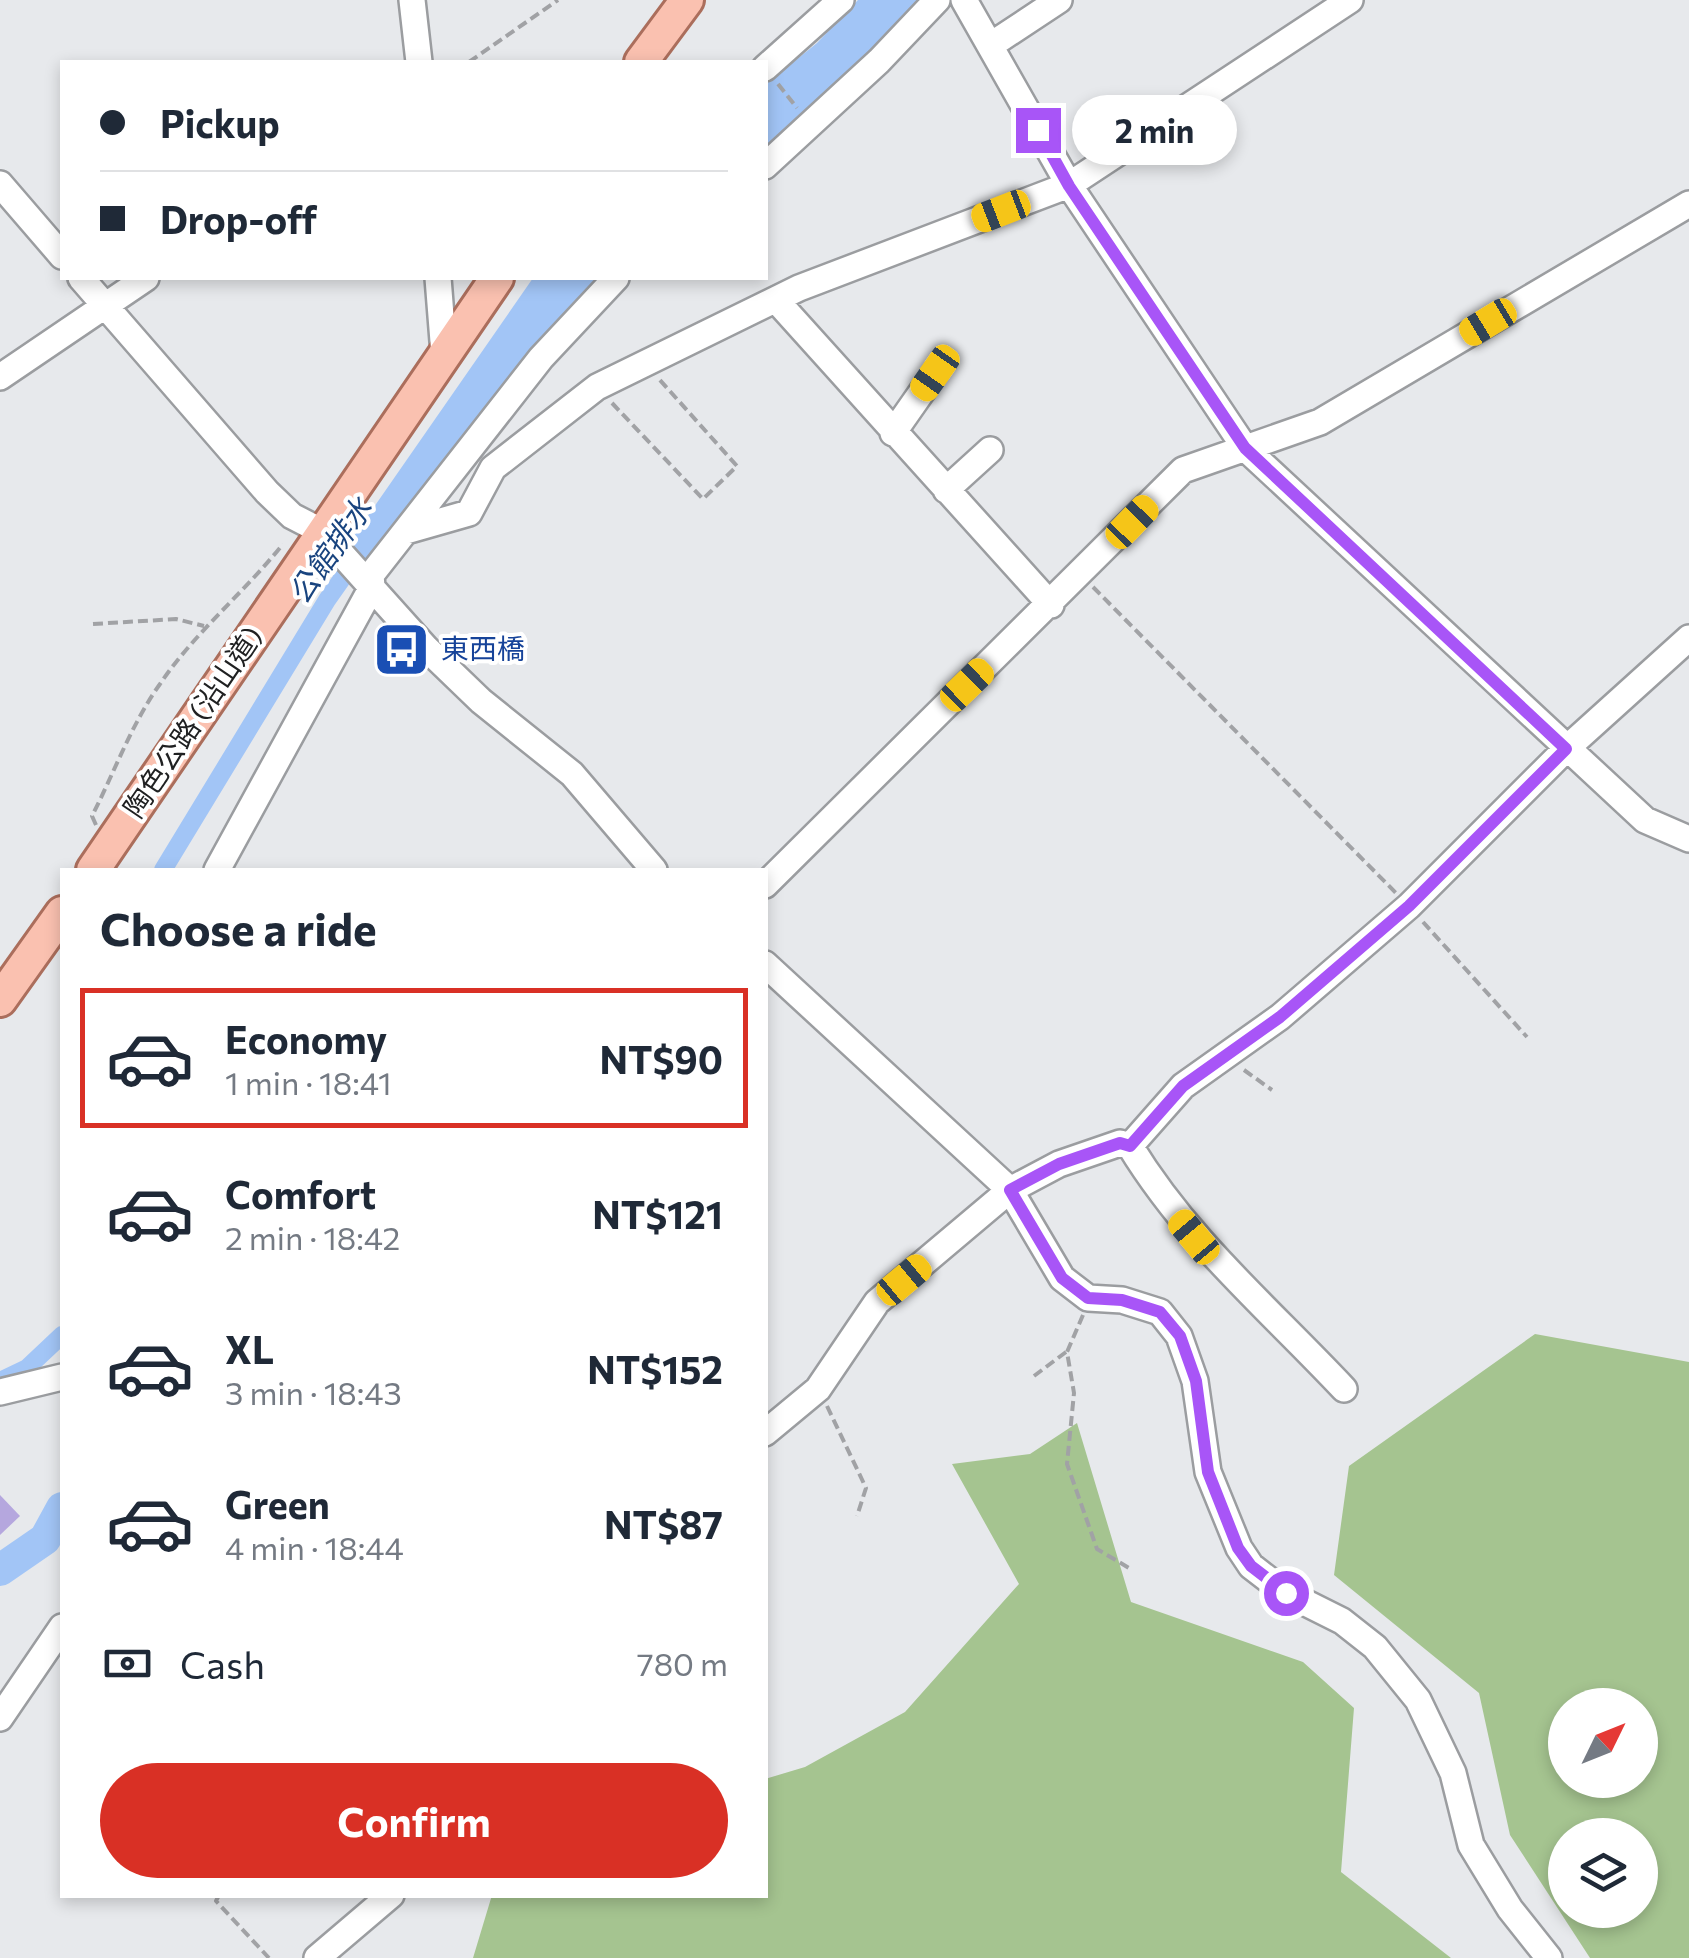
<!DOCTYPE html>
<meta charset="utf-8">
<style>
:root{--surface:#fff;--page:#f2f2f3;--text:#1f2937;--muted:#747a83;--line:#e0e1e3;--accent:#d93025}
body{margin:0;font-family:Commissioner,"Noto Sans TC",sans-serif;background:var(--page);color:var(--text);height:100vh;display:flex;flex-direction:column;font-size:38px;white-space:nowrap}
*{box-sizing:border-box;margin:0}
p{font-size:32px;color:var(--muted)}
.icon{flex:none;width:55px;height:55px;fill:none;stroke:currentColor;stroke-width:2;stroke-linecap:round;stroke-linejoin:round}
.map{position:relative;flex:1;overflow:hidden}
.sheet{position:absolute;left:60px;top:868px;width:708px;height:1030px;display:flex;flex-direction:column;background:var(--surface);border-radius:0px;box-shadow:0 5px 15px #0003}
.sheet>*{flex:none}
.banner{position:absolute;left:60px;top:60px;width:708px;height:220px;border-radius:0px;box-shadow:0 5px 15px #0003;display:grid;align-content:center;height:220px;padding:0 40px;background:var(--surface)}
.needle{width:65px;rotate:47deg}
.controls{position:absolute;left:1548px;top:1688px;display:grid;gap:20px}
.controls a{display:grid;place-items:center;width:110px;height:110px;border-radius:50%;background:var(--surface);box-shadow:0 5px 15px #0003;font-size:50px}
.end{position:absolute;width:45px;height:45px;margin:-22px;border:12px solid #a855f7;background:#fff;box-shadow:0 0 0 5px #fff}
.from{border-radius:50%}
.bubble{position:absolute;height:70px;border-radius:35px;background:var(--surface);box-shadow:0 5px 15px #0003;font-size:32px;font-weight:700;line-height:70px;text-align:center}
.car{position:absolute;width:30px;height:60px;margin:-30px -15px;border-radius:12px;box-shadow:0 0 8px 2px #0007;background:linear-gradient(#f5c518 24%,#345 0 40%,#f5c518 0 76%,#345 0 86%,#f5c518 0)}
.banner b{display:flex;align-items:center;gap:35px;height:95px;font-size:38px}
.banner b+b{border-top:2px solid var(--line)}
.banner i{width:25px;height:25px;background:var(--text)}
ul{padding:0;list-style:none}
li{display:flex;align-items:center;gap:30px;height:140px;margin:0 20px 15px;padding:0 20px;border:5px solid transparent;border-radius:0px}
li div{flex:1}
li b{display:block;font-size:38px}
li em{font-style:normal;font-weight:700}
li.current{border-color:var(--accent)}
li>.icon{width:90px;height:90px;stroke-width:1.5}
h2{padding:0 40px;font-size:45px;line-height:120px}
.pay{display:flex;align-items:center;gap:25px;height:110px;padding:0 40px;font-size:38px}
.pay p{margin-inline-start:auto}
.action{display:flex;gap:20px;margin-top:auto;padding:20px 40px}
.action a{flex:1;height:115px;border-radius:60px;background:var(--accent);color:#fff;font-size:40px;font-weight:700;line-height:115px;text-align:center}
.map>svg:first-child{display:block}
.forest{fill:#a5c490;fill-rule:evenodd}
.water{fill:#a2c5f6}
.lines{fill:none;stroke-linecap:round;stroke-linejoin:round}
.canal{stroke:#a2c5f6;stroke-width:18}
.river{stroke:#a2c5f6;stroke-width:32}
.building{fill:#b5a7de}
.minor-casing{stroke:#9b9da0;stroke-width:30}
.major-casing{stroke:#ab6e5c;stroke-width:38}
.path{stroke:#a1a2a5;stroke-width:4;stroke-dasharray:10 5;stroke-linecap:butt}
.minor{stroke:#fff;stroke-width:25}
.major{stroke:#fac1b0;stroke-width:32}
.route{stroke:#a855f7;stroke-width:12}
.labels{text-anchor:middle;stroke-width:8;stroke-linejoin:round;paint-order:stroke}
.transit-label{font-size:28px;fill:#164399;stroke:#fff;text-anchor:start}
.street-label{font-size:28px;fill:#202122;stroke:#fff}
.water-label{font-size:30px;font-style:italic;fill:#19447f;stroke:#fff}
</style>
<div class="map">
<svg width="1689" height="1958" viewBox="0 0 1689 1958">
<rect width="100%" height="100%" fill="#e7e9ec"/>
<path class="forest" d="M 1535,1334 L 1689,1362 L 1689,1958 L 1590,1958 L 1510,1835 L 1479,1693 L 1334,1575 L 1349,1466 ZM 1565,1705 L 1640,1705 L 1640,1780 L 1565,1780 ZM 1565,1835 L 1640,1835 L 1640,1910 L 1565,1910 Z
M 1077,1423 L 1131,1602 L 1303,1662 L 1354,1708 L 1341,1872 L 1451,1958 L 473,1958 L 492,1895 L 765,1895 L 765,1779 L 805,1767 L 905,1712 L 1019,1584 L 952,1464 L 1030,1454 Z"/>
<path class="water" d="M 858,0 L 928,0 L 765,152 L 765,85 L 817,43 Z
M 533,278 L 599,278 L 505,383 L 370,567 L 349,543 Z"/>
<g class="lines">
<path class="canal" d="M 163,870 L 327,600 L 358,556
M 0,1381 L 27,1368 L 62,1335"/>
<path class="river" d="M 0,1570 L 45,1539 L 62,1508"/>
</g>
<path class="building" d="M 0,1495 L 20,1516 L 0,1535 Z"/>
<g class="lines">
<defs>
<path id="minor" d="M 412,0 L 419,62
M 964,0 L 1069,185 L 1245,448 L 1645,820 L 1689,839
M 991,45 L 1059,0
M 765,68 L 841,0
M 765,166 L 879,61 L 937,0
M 0,184 L 62,256
M 81,278 L 267,492 L 292,516 L 321,531 L 426,648 L 481,701 L 572,774 L 654,870
M 438,278 L 444,354
M 776,300 L 1051,605
M 0,377 L 146,278
M 893,433 L 935,373
M 946,490 L 990,450
M 406,531 L 469,513 L 493,468 L 597,387 L 799,288 L 1069,185 L 1350,0
M 217,870 L 372,587 L 371,575 L 541,358 L 616,278
M 765,885 L 1183,470 L 1320,422 L 1689,204
M 765,964 L 1010,1190 L 1062,1278 L 1088,1298 L 1122,1300 L 1160,1312 L 1179,1336 L 1195,1381 L 1208,1472 L 1239,1548 L 1251,1566 L 1286,1593 L 1342,1621 L 1375,1647 L 1418,1700 L 1453,1773 L 1471,1845 L 1510,1909 L 1549,1958
M 1130,1146 L 1183,1086 L 1280,1017 L 1409,906 L 1566,749 L 1689,638
M 0,1392 L 62,1377
M 765,1433 L 818,1389 L 877,1302 L 1010,1190 L 1059,1164 L 1120,1143 L 1130,1146 C 1188,1241 1268,1308 1344,1389
M 0,1718 L 62,1627
M 317,1958 L 391,1895"/>
<path id="major" d="M 641,62 L 687,0
M 93,870 L 497,278
M 0,1000 L 62,913"/>
</defs>
<use href="#minor" class="minor-casing"/>
<use href="#major" class="major-casing"/>
<path class="path" d="M 469,62 L 558,0
M 778,84 L 797,108
M 612,403 L 703,499 L 737,466 L 659,379
M 1093,587 L 1396,893
M 93,624 L 176,619 L 204,626
M 96,825 L 92,816 C 114,773 132,723 160,684 C 195,632 244,593 283,544
M 1423,922 L 1527,1037
M 1244,1070 L 1272,1090
M 1083,1315 L 1067,1352 L 1074,1393 L 1067,1464 L 1097,1549 L 1129,1568
M 1034,1376 L 1066,1352
M 827,1406 L 866,1488 L 857,1516
M 219,1895 L 216,1901 L 269,1958"/>
<use href="#minor" class="minor"/>
<use href="#major" class="major"/>
</g>
<g class="lines">
<path class="route" d="M 1038,130 L 1069,186 L 1245,448 L 1566,749 L 1409,906 L 1280,1017 L 1183,1086 L 1130,1146 L 1120,1143 L 1059,1164 L 1010,1190 L 1062,1278 L 1088,1298 L 1122,1300 L 1160,1312 L 1180,1336 L 1196,1381 L 1208,1472 L 1238,1548 L 1251,1566 L 1286,1593"/>
</g>
<defs>
<symbol id="bus-square" viewBox="-11 -11 22 22"><rect x="-9" y="-9" width="18" height="18" rx="4" fill="#1a4fb4" stroke="#fff"/><path d="M-5-6H5V4H4V6H2V4H-2V6H-4V4H-5ZM-3.5-4V0h7V-4ZM-3.5 1.2v1.5H-2V1.2ZM2 1.2v1.5H3.5V1.2Z" fill="#fff"/></symbol>
</defs>
<g fill-rule="evenodd">
<use href="#bus-square" x="370" y="618" width="63" height="63"/>
</g>
<g class="labels">
<g class="transit-label">
<text x="441" y="659">東西橋</text>
</g>
<g class="street-label">
<text transform="translate(193 722) rotate(-56)" y="10">陶色公路 (沿山道)</text>
</g>
<g class="water-label">
<text transform="translate(331 551) rotate(-55)" y="10">公館排水</text>
</g>
</g>
</svg>
<div class="controls">
<a><svg class="needle" viewBox="-14 -14 28 28"><path d="M0-13l5 13h-10z" fill="#e53935"/><path d="M0 13l5-13h-10z" fill="#747a83"/></svg></a>
<a><svg class="icon" aria-label="layers" viewBox="0 0 24 24"><path d="M12 4l9 5-9 5-9-5zM3 14l9 5 9-5"/></svg></a>
</div>
<i class="end from" style="left:1286px;top:1593px"></i>
<i class="end" style="left:1038px;top:130px"></i>
<div class="bubble" style="left:1072px;top:95px;width:165px">2 min</div>
<i class="car" style="left:1001px;top:211px;rotate:249deg"></i>
<i class="car" style="left:1488px;top:322px;rotate:239deg"></i>
<i class="car" style="left:935px;top:373px;rotate:215deg"></i>
<i class="car" style="left:1132px;top:522px;rotate:44deg"></i>
<i class="car" style="left:967px;top:685px;rotate:46deg"></i>
<i class="car" style="left:1194px;top:1237px;rotate:320deg"></i>
<i class="car" style="left:904px;top:1280px;rotate:50deg"></i>
<div class="banner">
<b><i class="from"></i>Pickup</b>
<b><i></i>Drop-off</b>
</div>
<section class="sheet">
<h2>Choose a ride</h2>
<ul>
<li class="current"><svg class="icon" aria-label="car" viewBox="0 0 24 24"><path d="M5 17H2v-5l4-1 3-4h7l3 4 3 1v5h-3M9 17h6M6 11h13"/><circle cx="7" cy="17" r="2"/><circle cx="17" cy="17" r="2"/></svg><div><b>Economy</b><p>1 min · 18:41</p></div><em>NT$90</em></li>
<li><svg class="icon" aria-label="car" viewBox="0 0 24 24"><path d="M5 17H2v-5l4-1 3-4h7l3 4 3 1v5h-3M9 17h6M6 11h13"/><circle cx="7" cy="17" r="2"/><circle cx="17" cy="17" r="2"/></svg><div><b>Comfort</b><p>2 min · 18:42</p></div><em>NT$121</em></li>
<li><svg class="icon" aria-label="car" viewBox="0 0 24 24"><path d="M5 17H2v-5l4-1 3-4h7l3 4 3 1v5h-3M9 17h6M6 11h13"/><circle cx="7" cy="17" r="2"/><circle cx="17" cy="17" r="2"/></svg><div><b>XL</b><p>3 min · 18:43</p></div><em>NT$152</em></li>
<li><svg class="icon" aria-label="car" viewBox="0 0 24 24"><path d="M5 17H2v-5l4-1 3-4h7l3 4 3 1v5h-3M9 17h6M6 11h13"/><circle cx="7" cy="17" r="2"/><circle cx="17" cy="17" r="2"/></svg><div><b>Green</b><p>4 min · 18:44</p></div><em>NT$87</em></li>
</ul>
<div class="pay"><svg class="icon" aria-label="cash" viewBox="0 0 24 24"><path d="M3 7h18v10H3z"/><circle cx="12" cy="12" r="2"/></svg>Cash<p>780 m</p></div>
<div class="action"><a>Confirm</a></div>
</section>
</div>
